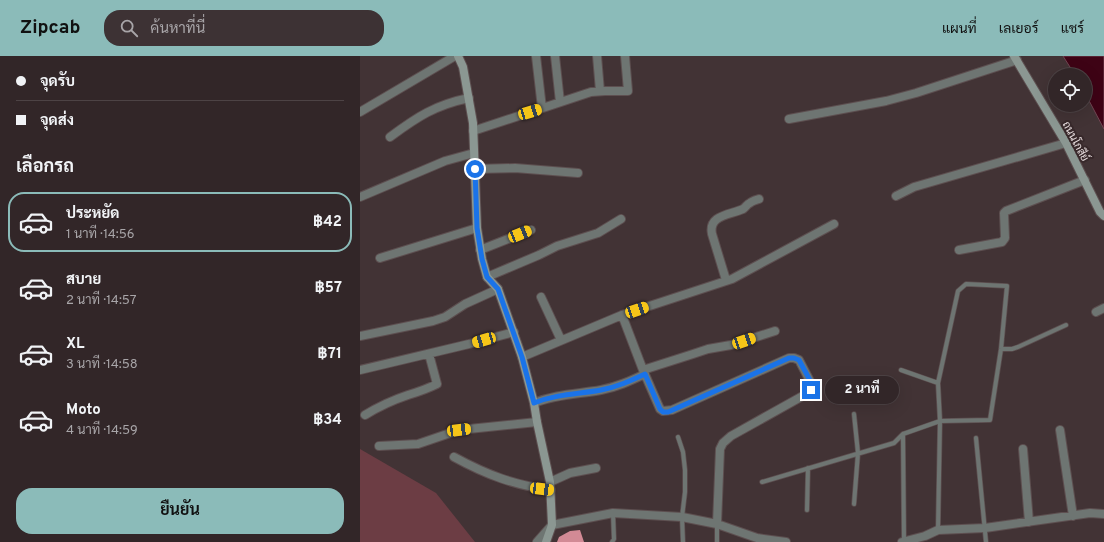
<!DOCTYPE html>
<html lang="th">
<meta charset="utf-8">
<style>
:root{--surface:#322628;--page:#3d3234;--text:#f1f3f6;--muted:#a8a5a8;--line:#4d4345;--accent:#8bbbb9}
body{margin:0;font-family:Overpass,Sarabun,sans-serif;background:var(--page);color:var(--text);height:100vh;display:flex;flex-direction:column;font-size:15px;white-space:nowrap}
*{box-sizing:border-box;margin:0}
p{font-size:13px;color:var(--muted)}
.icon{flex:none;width:22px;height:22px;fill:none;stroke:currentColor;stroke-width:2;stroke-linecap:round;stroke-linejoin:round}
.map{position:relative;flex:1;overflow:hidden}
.side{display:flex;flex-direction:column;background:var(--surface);width:360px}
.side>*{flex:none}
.top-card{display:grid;align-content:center;height:88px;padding:0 16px;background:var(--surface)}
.buttons{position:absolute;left:688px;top:12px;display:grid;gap:8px}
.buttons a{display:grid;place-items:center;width:44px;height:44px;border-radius:50%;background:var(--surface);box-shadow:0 4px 16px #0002,0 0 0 1px var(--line);font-size:20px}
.end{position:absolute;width:18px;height:18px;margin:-9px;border:5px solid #1a73e8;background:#fff;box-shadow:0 0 0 2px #fff}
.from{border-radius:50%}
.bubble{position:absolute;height:28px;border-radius:14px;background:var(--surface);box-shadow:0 4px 16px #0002,0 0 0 1px var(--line);font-size:13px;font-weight:700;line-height:28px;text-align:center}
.car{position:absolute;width:12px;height:24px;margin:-12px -6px;border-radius:5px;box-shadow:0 0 3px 1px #0007;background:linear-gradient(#f5c518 24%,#345 0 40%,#f5c518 0 76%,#345 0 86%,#f5c518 0)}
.top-card b{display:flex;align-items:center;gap:14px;height:38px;font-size:15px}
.top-card b+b{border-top:1px solid var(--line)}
.top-card i{width:10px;height:10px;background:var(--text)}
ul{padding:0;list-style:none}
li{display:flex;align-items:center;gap:12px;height:60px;margin:0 8px 6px;padding:0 8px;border:2px solid transparent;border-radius:16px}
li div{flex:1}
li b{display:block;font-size:15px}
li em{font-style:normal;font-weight:700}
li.active{border-color:var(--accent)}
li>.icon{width:36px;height:36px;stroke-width:1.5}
h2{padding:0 16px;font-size:18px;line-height:48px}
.cta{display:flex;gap:8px;margin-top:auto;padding:8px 16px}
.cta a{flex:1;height:46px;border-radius:16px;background:var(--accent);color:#111;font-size:16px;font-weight:700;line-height:46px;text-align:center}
header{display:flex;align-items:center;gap:24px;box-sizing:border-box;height:56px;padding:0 20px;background:var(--accent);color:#111}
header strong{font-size:19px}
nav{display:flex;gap:22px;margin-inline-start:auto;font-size:14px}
.search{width:280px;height:36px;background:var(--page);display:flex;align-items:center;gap:10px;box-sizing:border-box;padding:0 14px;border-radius:16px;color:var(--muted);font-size:15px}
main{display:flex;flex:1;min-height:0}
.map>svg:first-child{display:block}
.green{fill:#6c3d44}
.water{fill:#3e0315;stroke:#714552}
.building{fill:#d28a95}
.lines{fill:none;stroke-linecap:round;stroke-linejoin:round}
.lane-casing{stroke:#5d4f50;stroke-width:5.5}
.street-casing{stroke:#5d4f50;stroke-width:10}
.secondary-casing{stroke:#5d4f50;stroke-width:10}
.lane{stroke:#6e7572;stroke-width:4}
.street{stroke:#6e7572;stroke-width:8}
.secondary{stroke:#8b9792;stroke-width:8}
.route{stroke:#1a73e8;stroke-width:5}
.labels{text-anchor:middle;stroke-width:4;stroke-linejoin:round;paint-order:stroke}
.street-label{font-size:11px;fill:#e9dfe0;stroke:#38292b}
</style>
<header>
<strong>Zipcab</strong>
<div class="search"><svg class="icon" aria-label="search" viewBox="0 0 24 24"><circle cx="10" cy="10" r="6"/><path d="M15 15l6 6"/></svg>ค้นหาที่นี่</div>
<nav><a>แผนที่</a><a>เลเยอร์</a><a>แชร์</a></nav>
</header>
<main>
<section class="side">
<div class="top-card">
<b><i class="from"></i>จุดรับ</b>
<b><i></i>จุดส่ง</b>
</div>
<h2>เลือกรถ</h2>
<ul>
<li class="active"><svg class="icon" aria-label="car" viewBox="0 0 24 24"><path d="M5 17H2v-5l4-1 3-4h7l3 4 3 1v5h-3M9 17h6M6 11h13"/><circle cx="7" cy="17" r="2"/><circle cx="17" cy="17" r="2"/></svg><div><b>ประหยัด</b><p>1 นาที · 14:56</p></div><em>฿42</em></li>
<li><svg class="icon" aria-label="car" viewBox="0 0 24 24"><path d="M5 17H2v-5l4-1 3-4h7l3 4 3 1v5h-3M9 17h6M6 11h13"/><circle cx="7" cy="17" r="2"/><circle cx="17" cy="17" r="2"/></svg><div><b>สบาย</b><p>2 นาที · 14:57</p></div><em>฿57</em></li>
<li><svg class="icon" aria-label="car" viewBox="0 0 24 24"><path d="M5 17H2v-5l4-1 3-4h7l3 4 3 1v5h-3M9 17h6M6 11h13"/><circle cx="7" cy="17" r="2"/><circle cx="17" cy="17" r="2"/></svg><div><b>XL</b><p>3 นาที · 14:58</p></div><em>฿71</em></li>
<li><svg class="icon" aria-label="car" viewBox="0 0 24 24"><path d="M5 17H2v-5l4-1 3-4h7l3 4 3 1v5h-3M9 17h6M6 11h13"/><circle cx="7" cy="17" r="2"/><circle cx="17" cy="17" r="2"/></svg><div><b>Moto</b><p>4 นาที · 14:59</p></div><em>฿34</em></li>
</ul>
<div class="cta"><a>ยืนยัน</a></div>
</section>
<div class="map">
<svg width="744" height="486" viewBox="0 0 744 486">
<rect width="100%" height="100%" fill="#423335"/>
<path class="green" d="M 0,393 L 76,437 L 115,486 L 0,486 Z"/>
<path class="water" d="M 703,0 L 744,0 L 744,73 L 725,37 L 725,19 L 715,19 Z"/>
<path class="building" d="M 220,474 L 224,486 L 197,486 L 199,481 L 210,475 Z"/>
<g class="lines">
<defs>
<path id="lane" d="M 641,293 L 652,293 L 658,291 L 706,269
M 541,314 L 578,327
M 318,381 L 323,396 L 325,414 L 325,436 L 322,461 L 323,486
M 616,382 L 626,486
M 402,426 L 534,387 L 543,378
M 494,448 L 498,397 L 494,358
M 447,454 L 448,412
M 544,485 L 543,378 L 580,365 L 630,364 L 641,293 L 647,230 L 606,228 L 598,235 L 578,327 L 580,365 L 578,474
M 252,486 L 254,483 L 253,457
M 357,486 L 357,468"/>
<path id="street" d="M 176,0 L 182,52
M 195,0 L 200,46
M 237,0 L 240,35
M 0,56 L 95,0
M 429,63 L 526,45 L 556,37 L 657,4
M 113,75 L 231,36 L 245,35 L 268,35 L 265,0
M 30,81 C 57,61 75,49 109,42
M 115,113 L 155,112 L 218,117
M 536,140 L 554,131 L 706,87
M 0,141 L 85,105 L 114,97
M 120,194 L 171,174
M 599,194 L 642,186 L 645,182 L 644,157 L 646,155 L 725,124
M 20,202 L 117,172
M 127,221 L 179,199 L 197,190 L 238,177 L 261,163
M 366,224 L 352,178 C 348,159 370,159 383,153 C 386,151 387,148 390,147 C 392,145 396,144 399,143
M 181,241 L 201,284
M 736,256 L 744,252
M 262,259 L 283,314 L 300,353 L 303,355 L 312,354 L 429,302 L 434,302 L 439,304 L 452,329 L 452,332 L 448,337 L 371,380 L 363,387 L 360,393 L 357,468
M 0,280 L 73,265 L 85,261 L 105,248 L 138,233
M 162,301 L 262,259 L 372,223 L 474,168
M 0,314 L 109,288 L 154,276
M 283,314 L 333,298 L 348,293 L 371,289 L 415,275
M 174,347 C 196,338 219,338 241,334 C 257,331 270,325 285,318
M 5,359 C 18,351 33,344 48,339 C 58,336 67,333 77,328 L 69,298
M 700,374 L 713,460
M 19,390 L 58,388 L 99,374 L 177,366
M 663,393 L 669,466
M 94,401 C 127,419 154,429 191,434
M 190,426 L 210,417 L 236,412
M 177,486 L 192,469 L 253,457 L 322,461 L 357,468 L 397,482 L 426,486
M 542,486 L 565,480 L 578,474 L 625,472 L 730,457 L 744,458"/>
<path id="secondary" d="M 98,0 L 103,11 L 113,67 L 117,172 L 122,203 L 127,221 L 138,233 L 162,301 L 174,347 L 177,366 L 190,426 L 192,469 L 186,486
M 654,0 L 706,87 L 740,156 L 744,160"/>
</defs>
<use href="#lane" class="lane-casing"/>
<use href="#street" class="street-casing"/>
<use href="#secondary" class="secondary-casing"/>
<use href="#lane" class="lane"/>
<use href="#street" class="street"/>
<use href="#secondary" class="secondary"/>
</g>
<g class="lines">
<path class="route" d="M 115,113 L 117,172 L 122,203 L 127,221 L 138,233 L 162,301 L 174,347 C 196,338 219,338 241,334 C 257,331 270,325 285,318 L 300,353 L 303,356 L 308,356 L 429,302 L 434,302 L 439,304 L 452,328 L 451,334"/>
</g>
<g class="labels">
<g class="street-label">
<text transform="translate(716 85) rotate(62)" y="4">ถนนโกสีย์</text>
</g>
</g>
</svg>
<div class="buttons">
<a><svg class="icon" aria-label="locate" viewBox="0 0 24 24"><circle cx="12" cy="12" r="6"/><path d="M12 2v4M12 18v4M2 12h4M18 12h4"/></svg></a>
</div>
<i class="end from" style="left:115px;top:113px"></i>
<i class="end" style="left:451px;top:334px"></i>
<div class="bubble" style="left:465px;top:320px;width:74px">2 นาที</div>
<i class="car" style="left:170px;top:56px;rotate:73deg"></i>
<i class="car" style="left:160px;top:178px;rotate:68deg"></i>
<i class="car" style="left:277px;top:254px;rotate:71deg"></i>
<i class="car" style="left:124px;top:284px;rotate:254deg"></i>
<i class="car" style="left:384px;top:285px;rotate:71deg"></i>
<i class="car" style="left:99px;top:374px;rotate:83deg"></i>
<i class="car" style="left:182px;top:433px;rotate:97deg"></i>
</div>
</main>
